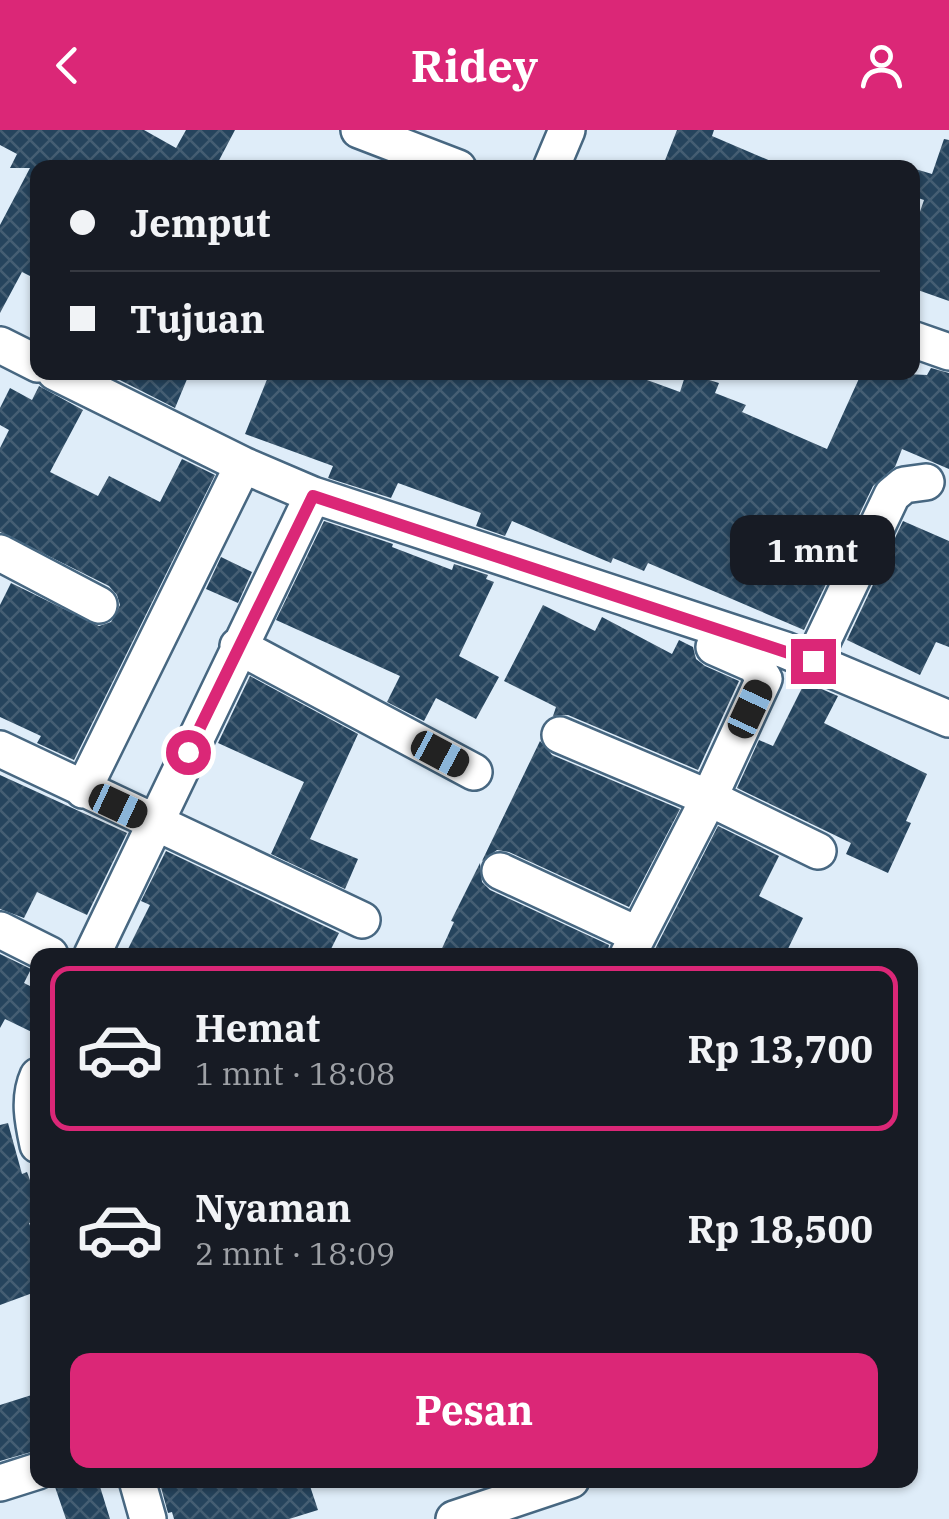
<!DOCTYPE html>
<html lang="id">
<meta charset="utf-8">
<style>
:root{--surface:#171b24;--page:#242831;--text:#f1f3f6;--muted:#9ea1a6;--line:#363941;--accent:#db2777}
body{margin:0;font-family:"IBM Plex Serif",serif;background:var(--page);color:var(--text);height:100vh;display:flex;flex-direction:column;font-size:38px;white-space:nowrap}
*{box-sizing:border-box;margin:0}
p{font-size:32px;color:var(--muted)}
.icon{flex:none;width:55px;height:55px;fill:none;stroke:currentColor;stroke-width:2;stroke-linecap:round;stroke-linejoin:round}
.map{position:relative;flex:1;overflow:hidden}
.details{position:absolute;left:30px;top:818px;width:888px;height:540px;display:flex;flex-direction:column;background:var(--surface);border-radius:20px;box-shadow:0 2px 8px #0004}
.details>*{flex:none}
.banner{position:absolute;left:30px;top:30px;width:890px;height:220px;border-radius:20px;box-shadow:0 2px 8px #0004;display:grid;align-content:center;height:220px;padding:0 40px;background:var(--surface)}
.end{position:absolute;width:45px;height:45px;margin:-22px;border:12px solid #db2777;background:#fff;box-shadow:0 0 0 5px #fff}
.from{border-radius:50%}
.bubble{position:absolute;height:70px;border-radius:20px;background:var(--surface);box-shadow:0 2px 8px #0004;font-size:32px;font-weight:800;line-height:70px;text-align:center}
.car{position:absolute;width:30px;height:60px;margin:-30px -15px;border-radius:12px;box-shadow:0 0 8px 2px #0007;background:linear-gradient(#222 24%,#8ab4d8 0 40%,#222 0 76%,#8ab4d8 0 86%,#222 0)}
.banner b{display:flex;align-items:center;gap:35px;height:95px;font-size:38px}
.banner b+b{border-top:2px solid var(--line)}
.banner i{width:25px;height:25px;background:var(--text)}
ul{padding:18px 0 0;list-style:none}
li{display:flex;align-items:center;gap:30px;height:165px;margin:0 20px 15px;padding:0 20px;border:5px solid transparent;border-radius:20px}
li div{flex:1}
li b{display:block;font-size:38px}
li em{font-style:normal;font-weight:800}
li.selected{border-color:var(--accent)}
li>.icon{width:90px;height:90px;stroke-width:1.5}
.primary-button{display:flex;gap:20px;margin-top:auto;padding:20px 40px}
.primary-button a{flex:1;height:115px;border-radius:20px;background:var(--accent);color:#fff;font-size:40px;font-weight:800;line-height:115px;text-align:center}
header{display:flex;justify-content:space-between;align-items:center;height:130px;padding:0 40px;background:var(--accent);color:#fff;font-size:45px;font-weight:800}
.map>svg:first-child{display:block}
.building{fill:url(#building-cross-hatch)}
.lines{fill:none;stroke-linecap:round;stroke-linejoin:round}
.street-casing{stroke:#476781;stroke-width:40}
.street{stroke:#fff;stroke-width:35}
.route{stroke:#db2777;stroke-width:12}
</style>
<header><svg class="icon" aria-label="back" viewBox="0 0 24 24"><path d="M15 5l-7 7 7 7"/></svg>Ridey<svg class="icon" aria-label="person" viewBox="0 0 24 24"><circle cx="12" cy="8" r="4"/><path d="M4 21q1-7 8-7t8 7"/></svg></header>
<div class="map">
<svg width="949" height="1389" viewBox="0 0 949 1389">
<defs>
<pattern id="building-cross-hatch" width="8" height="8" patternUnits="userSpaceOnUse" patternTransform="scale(2.5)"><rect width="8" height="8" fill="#26445d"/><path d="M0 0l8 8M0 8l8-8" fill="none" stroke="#455e73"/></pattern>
</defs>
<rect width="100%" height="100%" fill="#dfedf9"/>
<path class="building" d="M 0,0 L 144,0 L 176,18 L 186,0 L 235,0 L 215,38 L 38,38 L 38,150 L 22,142 L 0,183 L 0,95 L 30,38 L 10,38 L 17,24 L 0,15 Z
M 677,0 L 714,0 L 712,6 L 787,38 L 662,38 Z
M 944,9 L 949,10 L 949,171 L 912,158 L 912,105 L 924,70 L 912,66 L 912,38 L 932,44 Z
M 931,238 L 949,243 L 949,339 L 902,319 L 895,337 L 873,356 L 804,500 L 648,433 L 644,441 L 613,428 L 611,433 L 512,391 L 505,406 L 476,396 L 481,383 L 398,353 L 391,368 L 328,348 L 333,336 L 245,304 L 270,242 L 625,242 L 680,262 L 686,243 L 719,253 L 715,263 L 746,275 L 742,282 L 827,319 L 862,242 L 927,245 Z
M 104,242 L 190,242 L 175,278 Z
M 39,256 L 83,280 L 50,342 L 98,366 L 109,346 L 160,372 L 182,329 L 215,345 L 74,630 L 37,613 L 41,606 L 0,587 L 0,475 L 11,453 L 99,496 L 111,492 L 120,475 L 117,465 L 109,456 L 0,402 L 0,318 L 9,300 L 0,295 L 0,278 L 10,258 L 32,270 Z
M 324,391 L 393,414 L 392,417 L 452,440 L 454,434 L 488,445 L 486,449 L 494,452 L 459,526 L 499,547 L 476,589 L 436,568 L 424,591 L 387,572 L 400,546 L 276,490 Z
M 903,391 L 949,411 L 949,517 L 936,512 L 920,545 L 847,510 Z
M 221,427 L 252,442 L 238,473 L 206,459 Z
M 543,475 L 595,501 L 602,487 L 672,524 L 679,510 L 693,517 L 696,529 L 705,536 L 739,551 L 698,640 L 568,585 L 553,586 L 556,577 L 504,551 Z
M 250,546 L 358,604 L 310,709 L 358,729 L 345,759 L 271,724 L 304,652 L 218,613 Z
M 805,552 L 838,566 L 824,593 L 927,644 L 906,691 L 911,693 L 888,743 L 846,724 L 851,713 L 737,658 L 759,610 L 773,616 Z
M 540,611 L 552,625 L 680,679 L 629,777 L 509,722 L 497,720 L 482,731 Z
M 0,645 L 127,703 L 87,785 L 37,762 L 24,788 L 0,779 Z
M 718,696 L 779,726 L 759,766 L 803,788 L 785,825 L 652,825 Z
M 166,721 L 339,803 L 328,825 L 125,825 L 150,775 L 141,771 Z
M 480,733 L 482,752 L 490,760 L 609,815 L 607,825 L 439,825 L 454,792 L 451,791 Z
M 0,824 L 31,839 L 24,853 L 38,860 L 38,905 L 5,889 L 0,898 Z
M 8,993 L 22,1044 L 27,1042 L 38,1072 L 38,1090 L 29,1093 L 38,1117 L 38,1161 L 0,1175 L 0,995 Z
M 38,1263 L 38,1320 L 0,1331 L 0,1275 Z
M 57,1350 L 98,1350 L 110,1389 L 66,1389 L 54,1354 Z
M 159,1350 L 308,1350 L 318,1380 L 289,1389 L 174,1389 L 172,1382 L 168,1383 Z"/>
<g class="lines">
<defs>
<path id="street" d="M 359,0 L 458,38
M 551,38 L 567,0
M 912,209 L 949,222
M 0,215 L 38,234
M 55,242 L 243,335 L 313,365 L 785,520 L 949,589
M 0,423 L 99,475
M 238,516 L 474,642
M 813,531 L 892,365 L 904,355 L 926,352
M 560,605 L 709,668 L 818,721
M 0,619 L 362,790
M 83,660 L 243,335
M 500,741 L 638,805
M 0,800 L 50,825
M 92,825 L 313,365
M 628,825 L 709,668 L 764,549 L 755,535 L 714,517
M 38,946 C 28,968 33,992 38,1015
M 137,1350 L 148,1389
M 0,1353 L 38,1341
M 454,1389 L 571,1350"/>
</defs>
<use href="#street" class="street-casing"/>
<use href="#street" class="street"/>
</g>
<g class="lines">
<path class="route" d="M 188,622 L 313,366 L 813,531"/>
</g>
</svg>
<i class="end from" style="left:188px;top:622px"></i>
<i class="end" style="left:813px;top:531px"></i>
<div class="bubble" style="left:730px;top:385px;width:165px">1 mnt</div>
<i class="car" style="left:750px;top:579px;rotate:25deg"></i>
<i class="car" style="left:440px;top:624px;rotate:118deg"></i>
<i class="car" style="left:118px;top:676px;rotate:115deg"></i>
<div class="banner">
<b><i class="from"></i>Jemput</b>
<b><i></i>Tujuan</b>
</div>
<section class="details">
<ul>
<li class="selected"><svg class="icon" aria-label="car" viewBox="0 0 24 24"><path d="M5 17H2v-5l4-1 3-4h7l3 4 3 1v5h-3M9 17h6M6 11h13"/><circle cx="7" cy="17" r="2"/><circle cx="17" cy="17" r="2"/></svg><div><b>Hemat</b><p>1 mnt · 18:08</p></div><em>Rp 13,700</em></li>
<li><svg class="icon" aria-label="car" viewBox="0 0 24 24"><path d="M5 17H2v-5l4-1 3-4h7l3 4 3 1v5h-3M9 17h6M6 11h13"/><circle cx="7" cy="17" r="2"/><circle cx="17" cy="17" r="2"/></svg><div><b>Nyaman</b><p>2 mnt · 18:09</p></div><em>Rp 18,500</em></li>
</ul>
<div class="primary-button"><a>Pesan</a></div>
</section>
</div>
